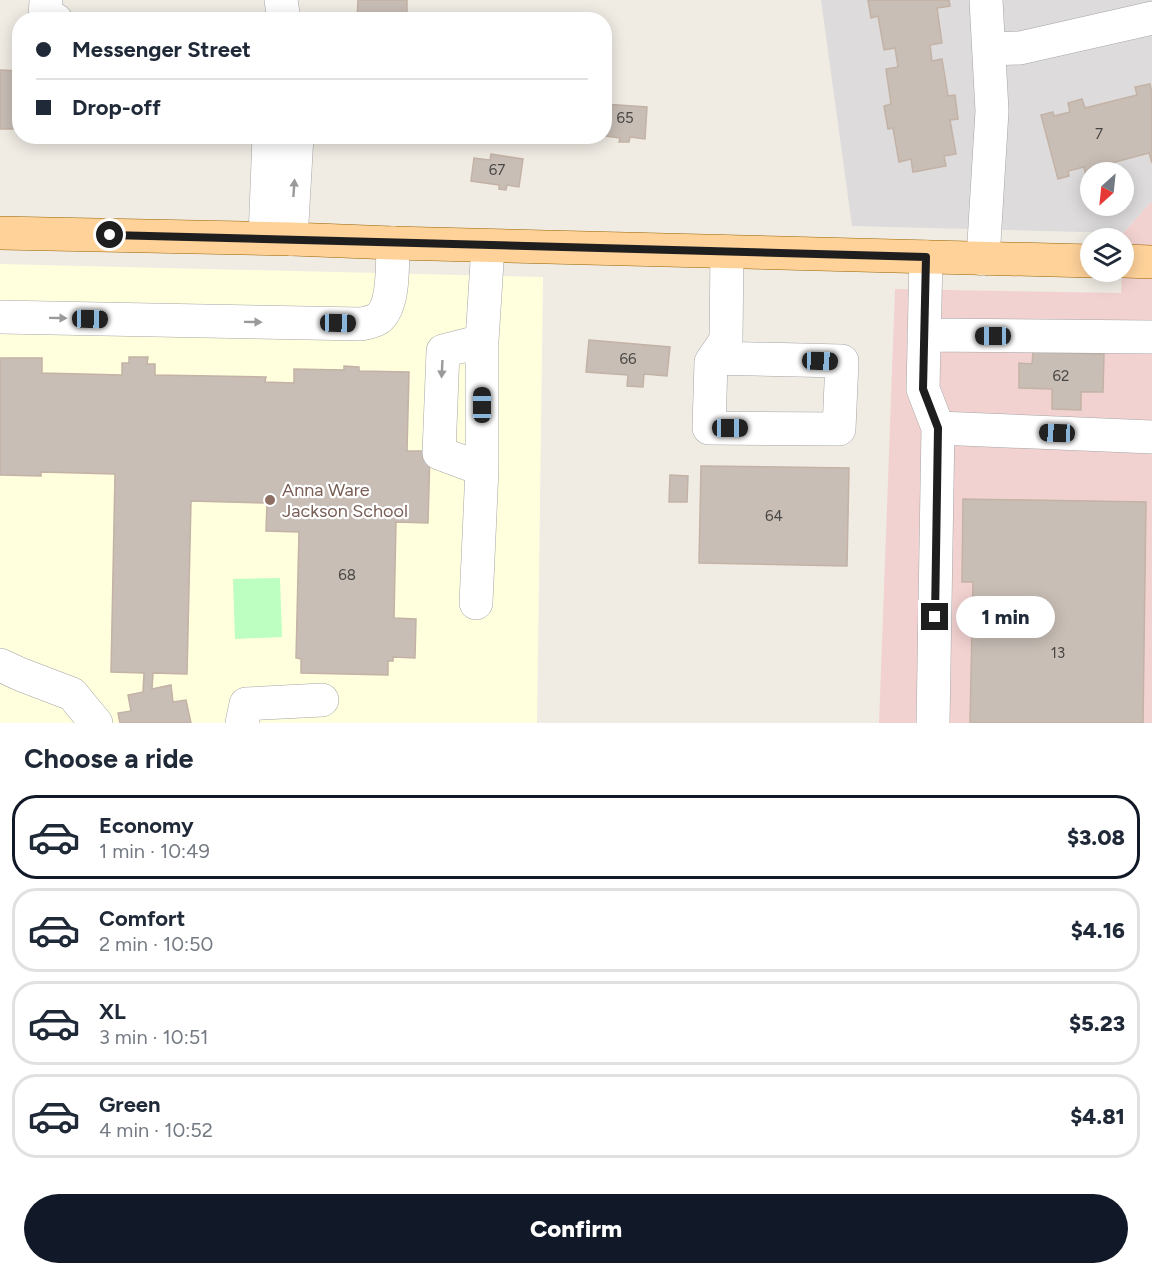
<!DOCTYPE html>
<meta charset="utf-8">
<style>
:root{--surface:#fff;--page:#f2f2f3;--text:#1f2937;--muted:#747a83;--line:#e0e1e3;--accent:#111827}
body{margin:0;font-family:Figtree,sans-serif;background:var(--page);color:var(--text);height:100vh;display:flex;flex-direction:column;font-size:22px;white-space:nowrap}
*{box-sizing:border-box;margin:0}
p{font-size:20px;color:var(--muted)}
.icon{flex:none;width:33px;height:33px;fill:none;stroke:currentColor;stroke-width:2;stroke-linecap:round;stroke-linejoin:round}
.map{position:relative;height:723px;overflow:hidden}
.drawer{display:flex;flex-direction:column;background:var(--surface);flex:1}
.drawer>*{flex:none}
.banner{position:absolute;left:12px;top:12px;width:600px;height:132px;border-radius:24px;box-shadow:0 3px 15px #0003;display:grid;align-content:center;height:132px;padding:0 24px;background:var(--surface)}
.needle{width:39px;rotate:207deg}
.controls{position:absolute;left:1080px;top:162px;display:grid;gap:12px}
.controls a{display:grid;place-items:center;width:54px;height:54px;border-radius:50%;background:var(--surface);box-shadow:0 3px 15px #0003;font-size:30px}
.end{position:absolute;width:27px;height:27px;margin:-14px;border:8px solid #1e1e1e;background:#fff;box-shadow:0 0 0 3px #fff}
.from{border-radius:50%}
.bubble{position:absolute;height:42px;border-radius:21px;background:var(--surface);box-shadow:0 3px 15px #0003;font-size:20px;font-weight:800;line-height:42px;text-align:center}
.car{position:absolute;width:18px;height:36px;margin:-18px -9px;border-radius:8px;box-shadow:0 0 4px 2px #0007;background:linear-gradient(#222 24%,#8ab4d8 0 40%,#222 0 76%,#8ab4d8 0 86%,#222 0)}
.banner b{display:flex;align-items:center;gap:21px;height:57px;font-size:22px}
.banner b+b{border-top:2px solid var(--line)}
.banner i{width:15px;height:15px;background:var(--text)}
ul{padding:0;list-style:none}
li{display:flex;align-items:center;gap:18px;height:84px;margin:0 12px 9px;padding:0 12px;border:3px solid var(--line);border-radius:24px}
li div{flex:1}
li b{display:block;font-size:22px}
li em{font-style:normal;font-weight:800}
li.selected{border-color:var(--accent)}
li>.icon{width:54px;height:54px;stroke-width:1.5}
h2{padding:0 24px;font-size:27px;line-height:72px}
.button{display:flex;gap:12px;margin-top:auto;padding:12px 24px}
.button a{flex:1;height:69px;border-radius:36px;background:var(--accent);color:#fff;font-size:24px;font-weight:800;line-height:69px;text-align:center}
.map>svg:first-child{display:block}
.residential{fill:#dddbdb;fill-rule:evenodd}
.commercial{fill:#f2d2d1}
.education{fill:#ffffde}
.park{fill:#bdfec1}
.building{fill:#c8beb6;stroke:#c3b2a5;stroke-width:1.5}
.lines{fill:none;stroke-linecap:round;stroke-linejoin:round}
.minor-casing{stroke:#a5a5a5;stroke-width:34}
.major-casing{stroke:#996500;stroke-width:34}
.minor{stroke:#fff;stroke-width:33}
.major{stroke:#ffd29a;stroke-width:33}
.oneway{fill:#9a9a9a}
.route{stroke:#1e1e1e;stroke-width:8}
.education-dot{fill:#8d6e63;stroke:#fff;stroke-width:2}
.labels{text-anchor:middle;stroke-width:4.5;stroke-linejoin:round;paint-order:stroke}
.number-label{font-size:15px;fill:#484644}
.education-label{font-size:18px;fill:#785e54;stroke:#fff;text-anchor:start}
</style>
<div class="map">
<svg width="1152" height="723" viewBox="0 0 1152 723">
<rect width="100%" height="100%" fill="#f0ece4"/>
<path class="residential" d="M 821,0 L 1152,0 L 1152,201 L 1123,233 L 852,226 ZM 1090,172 L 1124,172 L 1124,206 L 1090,206 Z"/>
<path class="commercial" d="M 1152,201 L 1152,723 L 879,723 L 895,289 L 1121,293 L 1122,272 L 1124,272 L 1123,233 Z"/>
<path class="education" d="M 0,264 L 543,277 L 537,723 L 0,723 Z"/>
<path class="park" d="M 280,578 L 282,637 L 235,639 L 233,579 Z"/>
<path class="building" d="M 358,0 L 407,0 L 407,20 L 357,20 Z
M 868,0 L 949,0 L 950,6 L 937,8 L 942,43 L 930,45 L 932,61 L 942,59 L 948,96 L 955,95 L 958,119 L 950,120 L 956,154 L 944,156 L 946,166 L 913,172 L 911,159 L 899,162 L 893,128 L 888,129 L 884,106 L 891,104 L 886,69 L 898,67 L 895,48 L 884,50 L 878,16 L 871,18 Z
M 0,70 L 19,71 L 20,122 L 15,122 L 15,129 L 0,129 Z
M 1150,84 L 1152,94 L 1152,163 L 1149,153 L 1100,166 L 1101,172 L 1090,172 L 1090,175 L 1086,177 L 1084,167 L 1068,171 L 1069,176 L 1058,179 L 1041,115 L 1053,112 L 1054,116 L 1070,112 L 1068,103 L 1082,99 L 1085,108 L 1137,95 L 1135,87 Z
M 604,104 L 647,107 L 645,139 L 630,137 L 629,142 L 619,142 L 620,138 L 606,136 Z
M 355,136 L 404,136 L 404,140 L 355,139 Z
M 491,154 L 523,159 L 519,187 L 507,185 L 506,190 L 499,189 L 499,185 L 471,181 L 474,158 L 490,160 Z
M 589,340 L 670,347 L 667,376 L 644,374 L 643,387 L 627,386 L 628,375 L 586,372 Z
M 1033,352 L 1104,354 L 1103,392 L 1081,392 L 1081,410 L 1052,409 L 1052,389 L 1019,388 L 1019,363 L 1032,364 Z
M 129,357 L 148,357 L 147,364 L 155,364 L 155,375 L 266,377 L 265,382 L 294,383 L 294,369 L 344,370 L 344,366 L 359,367 L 359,371 L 409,372 L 407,451 L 430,451 L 428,523 L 396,522 L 394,618 L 416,619 L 415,658 L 393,657 L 393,661 L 388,661 L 388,675 L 301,673 L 301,659 L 296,658 L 299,532 L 266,531 L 267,503 L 191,501 L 187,674 L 153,673 L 152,689 L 171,685 L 173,702 L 186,700 L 191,723 L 120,723 L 118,713 L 131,711 L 128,695 L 143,692 L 144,673 L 111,672 L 115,474 L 41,472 L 41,476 L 0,475 L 0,358 L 42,358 L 42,373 L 122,375 L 122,363 L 129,363 Z
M 701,466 L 849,468 L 847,566 L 699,563 Z
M 670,475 L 688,476 L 687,502 L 669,502 Z
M 963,499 L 1146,502 L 1143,723 L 970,723 L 973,582 L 962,582 Z"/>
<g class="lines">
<defs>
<path id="minor" d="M 46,0 L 45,19 L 56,20
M 281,0 L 284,20
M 989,49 L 1020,48 L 1152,18
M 265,238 L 269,136
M 291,239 L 297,136
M 926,257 L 923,389 L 938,428
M 983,259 L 992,111 L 986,0
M 0,317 L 361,324 C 367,323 373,322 379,318 C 395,304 392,263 393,243
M 924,335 L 1152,337
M 714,358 L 842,361 L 839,429 L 709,428 L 711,362 L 726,340 L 727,252
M 482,469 L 439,453 L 443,351 L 482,341
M 476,603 L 482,469 L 482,341 L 488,246
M 0,665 L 22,675 L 72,694 L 96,723
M 242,723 L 246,704 L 322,700
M 933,723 L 938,428 L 1152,437"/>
<path id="major" d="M 0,233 L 291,239 L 393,243 L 1090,261
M 1124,261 L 1152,262"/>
</defs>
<use href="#minor" class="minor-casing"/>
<use href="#major" class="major-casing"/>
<use href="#minor" class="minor"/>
<use href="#major" class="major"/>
</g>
<defs><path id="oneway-solid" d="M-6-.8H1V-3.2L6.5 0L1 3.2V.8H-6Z" transform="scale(1.5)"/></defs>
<g class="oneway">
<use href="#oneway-solid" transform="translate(294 188) rotate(-86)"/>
<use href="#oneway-solid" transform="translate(58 318) rotate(1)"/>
<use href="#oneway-solid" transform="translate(253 322) rotate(1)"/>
<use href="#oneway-solid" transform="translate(442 369) rotate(93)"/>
</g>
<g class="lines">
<path class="route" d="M 110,235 C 382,241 654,250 926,257 L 923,389 L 938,428 L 935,617"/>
</g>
<circle class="education-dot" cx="270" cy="500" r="6"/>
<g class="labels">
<g class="number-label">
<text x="625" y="123">65</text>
<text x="1099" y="139">7</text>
<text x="497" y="175">67</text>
<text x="628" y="364">66</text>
<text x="1061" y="381">62</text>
<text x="774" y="521">64</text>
<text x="347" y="580">68</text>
<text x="1058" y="658">13</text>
</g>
<g class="education-label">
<text x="282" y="496">Anna Ware<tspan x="282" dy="21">Jackson School</tspan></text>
</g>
</g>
</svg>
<div class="controls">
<a><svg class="needle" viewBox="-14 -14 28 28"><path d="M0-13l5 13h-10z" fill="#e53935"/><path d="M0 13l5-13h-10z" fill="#747a83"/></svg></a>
<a><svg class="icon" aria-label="layers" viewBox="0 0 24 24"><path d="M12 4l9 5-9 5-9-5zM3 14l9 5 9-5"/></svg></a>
</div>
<i class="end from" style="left:110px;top:235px"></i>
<i class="end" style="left:935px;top:617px"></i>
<div class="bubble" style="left:956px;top:596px;width:99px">1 min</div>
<i class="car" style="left:90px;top:319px;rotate:91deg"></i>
<i class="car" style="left:338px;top:323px;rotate:91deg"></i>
<i class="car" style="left:993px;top:336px;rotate:270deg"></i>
<i class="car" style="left:820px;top:361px;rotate:92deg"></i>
<i class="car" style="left:482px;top:405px;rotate:0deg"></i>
<i class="car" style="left:730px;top:428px;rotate:90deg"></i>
<i class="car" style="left:1057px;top:433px;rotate:272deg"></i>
<div class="banner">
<b><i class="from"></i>Messenger Street</b>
<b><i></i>Drop-off</b>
</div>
</div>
<section class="drawer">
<h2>Choose a ride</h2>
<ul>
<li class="selected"><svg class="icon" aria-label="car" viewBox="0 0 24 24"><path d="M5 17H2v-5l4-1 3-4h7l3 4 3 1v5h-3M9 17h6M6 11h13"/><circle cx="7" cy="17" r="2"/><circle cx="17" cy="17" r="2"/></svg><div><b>Economy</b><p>1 min · 10:49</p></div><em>$3.08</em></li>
<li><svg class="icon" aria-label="car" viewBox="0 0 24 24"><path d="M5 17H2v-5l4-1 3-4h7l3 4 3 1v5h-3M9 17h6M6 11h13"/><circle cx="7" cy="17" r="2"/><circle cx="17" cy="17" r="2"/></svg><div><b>Comfort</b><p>2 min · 10:50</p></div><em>$4.16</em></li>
<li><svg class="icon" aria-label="car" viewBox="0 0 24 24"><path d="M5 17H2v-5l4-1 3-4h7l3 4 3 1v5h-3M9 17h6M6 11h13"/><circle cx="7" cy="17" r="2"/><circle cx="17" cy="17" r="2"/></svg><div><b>XL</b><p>3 min · 10:51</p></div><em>$5.23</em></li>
<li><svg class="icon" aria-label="car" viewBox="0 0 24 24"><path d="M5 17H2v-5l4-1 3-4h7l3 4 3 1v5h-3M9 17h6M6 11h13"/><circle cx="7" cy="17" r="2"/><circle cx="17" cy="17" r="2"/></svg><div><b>Green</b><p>4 min · 10:52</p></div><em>$4.81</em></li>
</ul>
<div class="button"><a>Confirm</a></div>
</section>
